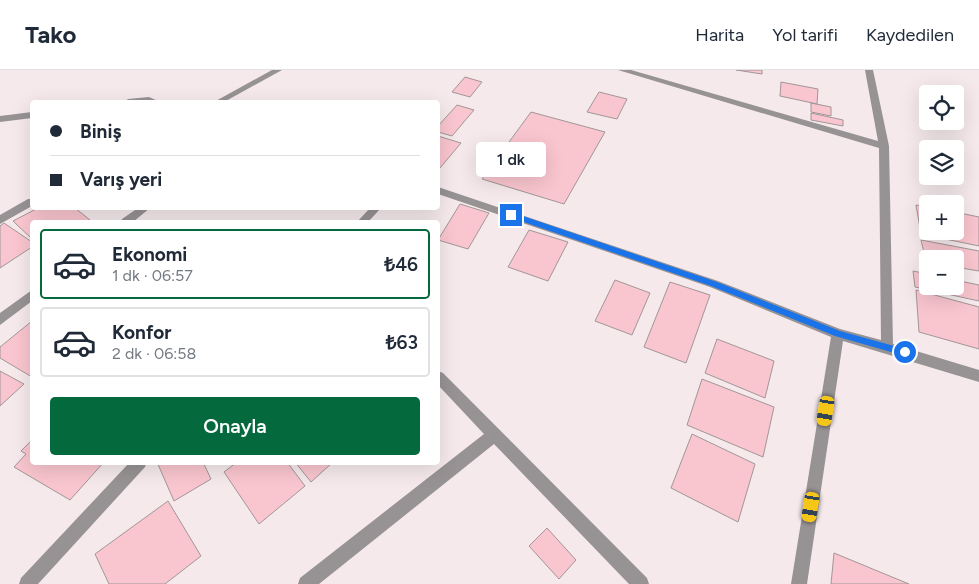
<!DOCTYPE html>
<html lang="tr">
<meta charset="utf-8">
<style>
:root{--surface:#fff;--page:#f6f6f7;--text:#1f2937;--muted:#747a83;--line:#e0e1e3;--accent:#05693e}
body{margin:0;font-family:Figtree,sans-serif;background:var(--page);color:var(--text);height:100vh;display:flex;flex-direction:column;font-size:19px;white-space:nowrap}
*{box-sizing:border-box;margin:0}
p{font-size:16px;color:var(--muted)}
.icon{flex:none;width:28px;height:28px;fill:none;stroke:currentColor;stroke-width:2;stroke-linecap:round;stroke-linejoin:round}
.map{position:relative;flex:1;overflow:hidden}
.sheet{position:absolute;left:30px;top:150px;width:410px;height:245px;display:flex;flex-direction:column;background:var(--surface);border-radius:5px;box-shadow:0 5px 20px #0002}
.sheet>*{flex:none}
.hud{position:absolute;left:30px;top:30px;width:410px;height:110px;border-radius:5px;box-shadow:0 5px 20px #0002;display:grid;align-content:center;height:110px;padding:0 20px;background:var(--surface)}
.controls{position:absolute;left:919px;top:15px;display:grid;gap:10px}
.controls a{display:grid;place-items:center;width:45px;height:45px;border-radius:5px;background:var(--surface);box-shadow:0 5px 20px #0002;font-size:25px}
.end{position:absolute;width:22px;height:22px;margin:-11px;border:6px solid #1a73e8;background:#fff;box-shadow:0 0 0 2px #fff}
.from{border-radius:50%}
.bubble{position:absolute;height:35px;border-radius:5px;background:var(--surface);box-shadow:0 5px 20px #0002;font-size:16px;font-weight:600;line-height:35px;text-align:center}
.car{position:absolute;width:15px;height:30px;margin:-15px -8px;border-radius:6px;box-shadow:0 0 4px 1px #0007;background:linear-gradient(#f5c518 24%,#345 0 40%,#f5c518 0 76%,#345 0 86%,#f5c518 0)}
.hud b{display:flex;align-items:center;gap:18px;height:48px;font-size:19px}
.hud b+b{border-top:1px solid var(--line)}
.hud i{width:12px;height:12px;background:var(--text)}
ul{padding:9px 0 0;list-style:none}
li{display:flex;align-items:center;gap:15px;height:70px;margin:0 10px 8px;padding:0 10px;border:2px solid var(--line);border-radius:5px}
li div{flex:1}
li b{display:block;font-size:19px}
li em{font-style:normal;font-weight:600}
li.active{border-color:var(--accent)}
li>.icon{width:45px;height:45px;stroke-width:1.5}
.button{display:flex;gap:10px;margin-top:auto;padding:10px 20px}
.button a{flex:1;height:58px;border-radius:5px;background:var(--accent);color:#fff;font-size:20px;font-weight:600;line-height:58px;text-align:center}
header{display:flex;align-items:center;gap:30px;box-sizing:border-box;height:70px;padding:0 25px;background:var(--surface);border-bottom:1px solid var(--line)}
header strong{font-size:24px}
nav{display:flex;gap:28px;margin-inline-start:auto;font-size:18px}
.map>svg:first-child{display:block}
.building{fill:#f9c5ce;stroke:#a19698}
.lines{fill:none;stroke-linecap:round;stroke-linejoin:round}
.minor{fill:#979293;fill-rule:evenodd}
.route{fill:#1a73e8}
</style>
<header>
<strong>Tako</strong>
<nav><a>Harita</a><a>Yol tarifi</a><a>Kaydedilen</a></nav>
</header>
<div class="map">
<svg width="979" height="514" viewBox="0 0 979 514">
<rect width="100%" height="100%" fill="#f5e9eb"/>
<path class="building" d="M 736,0 L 762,0 L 762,4 Z
M 465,7 L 482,12 L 470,27 L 452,22 Z
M 781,12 L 818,19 L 817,34 L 780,26 Z
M 599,22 L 627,29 L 617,49 L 587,42 Z
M 811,33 L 831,37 L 831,46 L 811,42 Z
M 457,35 L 474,40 L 452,66 L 438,62 L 438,56 Z
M 531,42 L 605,62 L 564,134 L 482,109 Z
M 811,43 L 843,50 L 843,56 L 811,50 Z
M 438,66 L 461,73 L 440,98 L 438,98 Z
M 460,134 L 489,143 L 468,179 L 438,170 Z
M 916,135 L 928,137 L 928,161 L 955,161 L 955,142 L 979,147 L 979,176 L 921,164 Z
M 38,138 L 75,138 L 90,150 L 85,152 L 32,152 L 32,169 L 13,151 Z
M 4,153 L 32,172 L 32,177 L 0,198 L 0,156 Z
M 529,160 L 568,172 L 548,211 L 508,197 Z
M 921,170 L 979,181 L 979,201 L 955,197 L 955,189 L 928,189 L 926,191 Z
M 913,201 L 928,204 L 928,216 L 955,216 L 955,210 L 979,215 L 979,231 L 915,217 Z
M 615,210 L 650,223 L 632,265 L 595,251 Z
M 670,212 L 710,225 L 686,293 L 644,277 Z
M 916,220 L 979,237 L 979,279 L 919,262 Z
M 32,251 L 32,307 L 0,288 L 0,277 Z
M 717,269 L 774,291 L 765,328 L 705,303 Z
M 0,301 L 24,314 L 0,336 Z
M 702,309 L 774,337 L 763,387 L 687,355 Z
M 692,364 L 755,394 L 738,452 L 671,418 Z
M 32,370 L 32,392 L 104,392 L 70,430 L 14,397 L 26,384 L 21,381 Z
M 157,392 L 203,392 L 211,409 L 174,431 Z
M 237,392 L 287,392 L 305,416 L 259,454 L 224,402 Z
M 295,392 L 333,392 L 311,412 Z
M 168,431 L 201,486 L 165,514 L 109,514 L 95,484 Z
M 547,458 L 576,490 L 559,509 L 529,476 Z
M 834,483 L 909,514 L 831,514 Z"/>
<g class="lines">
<path class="minor" d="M 272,0 L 282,0 L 224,32 L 214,32 Z
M 618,0 L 631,0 L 878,71 L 865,0 L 873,0 L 889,76 L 893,274 L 979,300 L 979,312 L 843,271 L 807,514 L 791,514 L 831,267 L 710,217 L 438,124 L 438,117 L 718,211 L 840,259 L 881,270 L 879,78 Z
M 149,27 L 160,32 L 124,32 L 128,29 Z
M 32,42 L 32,48 L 0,52 L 0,46 Z
M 28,129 L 32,129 L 32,136 L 0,154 L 0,145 Z
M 138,138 L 150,138 L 133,152 L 121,152 L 122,149 Z
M 370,138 L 381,138 L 368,152 L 357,152 Z
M 32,220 L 32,231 L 0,255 L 0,243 Z
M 438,301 L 443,303 L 647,508 L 649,514 L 629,514 L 494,374 L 319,514 L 298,514 L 300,508 L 484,364 L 438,315 Z
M 130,392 L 147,392 L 145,397 L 38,514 L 19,514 L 21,508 Z"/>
</g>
<path class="route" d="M 509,143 L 514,143 L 717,212 L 840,261 L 905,279 L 909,282 L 905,286 L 835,266 L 711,216 L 509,147 Z"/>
</svg>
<div class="controls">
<a><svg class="icon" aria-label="locate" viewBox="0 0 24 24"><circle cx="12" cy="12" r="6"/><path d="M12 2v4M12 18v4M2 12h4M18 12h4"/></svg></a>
<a><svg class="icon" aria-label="layers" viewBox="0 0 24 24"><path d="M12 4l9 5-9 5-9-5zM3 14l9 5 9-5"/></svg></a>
<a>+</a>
<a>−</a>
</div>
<i class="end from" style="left:905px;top:282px"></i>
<i class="end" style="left:511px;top:145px"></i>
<div class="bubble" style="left:476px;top:72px;width:70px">1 dk</div>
<i class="car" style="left:826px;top:341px;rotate:189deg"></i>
<i class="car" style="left:811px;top:437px;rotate:189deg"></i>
<div class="hud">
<b><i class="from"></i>Biniş</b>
<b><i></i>Varış yeri</b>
</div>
<section class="sheet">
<ul>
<li class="active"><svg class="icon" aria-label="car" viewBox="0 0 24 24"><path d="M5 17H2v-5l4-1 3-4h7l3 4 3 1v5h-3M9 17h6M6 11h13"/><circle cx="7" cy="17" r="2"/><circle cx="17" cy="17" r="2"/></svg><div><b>Ekonomi</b><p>1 dk · 06:57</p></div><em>₺46</em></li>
<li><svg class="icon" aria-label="car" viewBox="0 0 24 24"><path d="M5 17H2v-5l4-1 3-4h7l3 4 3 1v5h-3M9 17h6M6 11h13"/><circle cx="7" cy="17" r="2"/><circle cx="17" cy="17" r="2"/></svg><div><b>Konfor</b><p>2 dk · 06:58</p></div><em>₺63</em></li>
</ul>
<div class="button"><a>Onayla</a></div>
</section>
</div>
